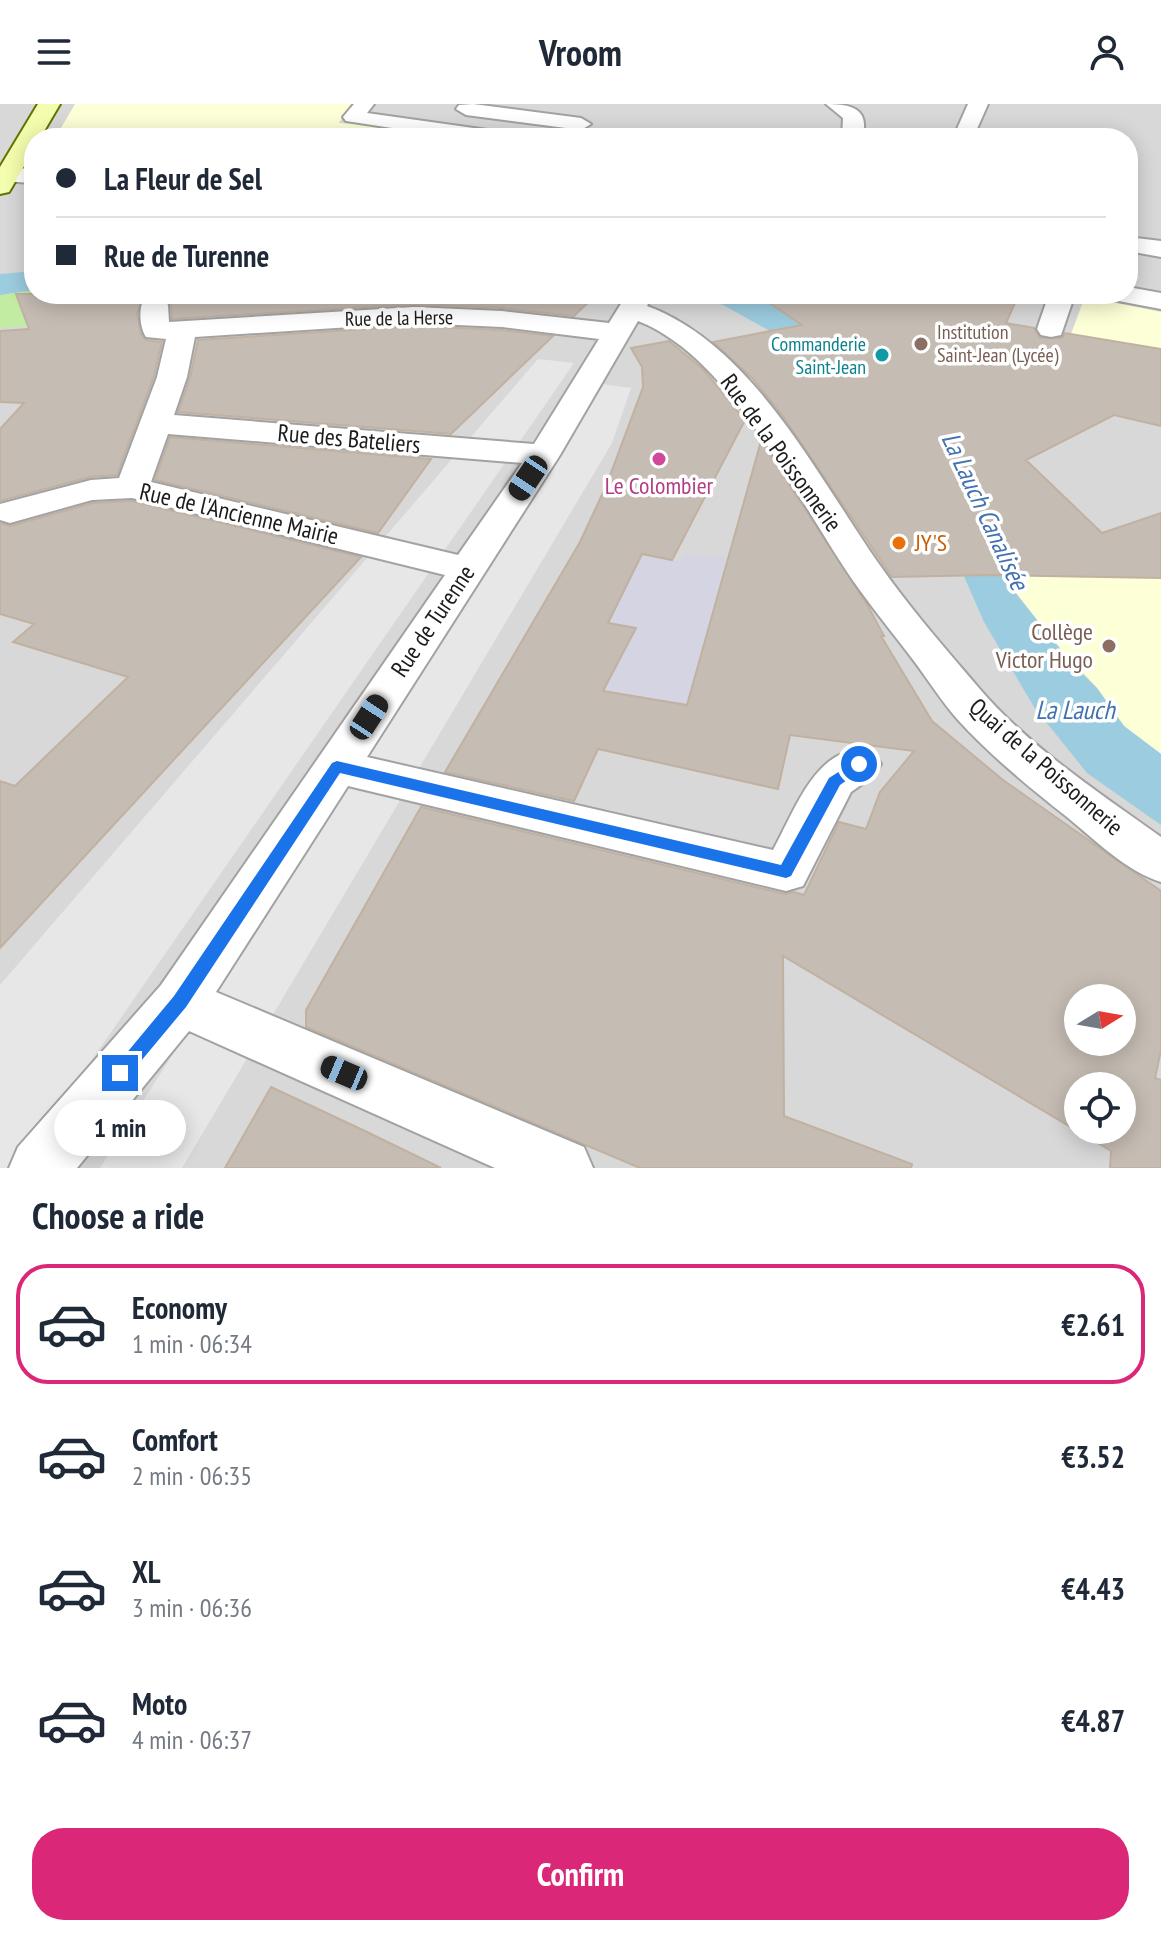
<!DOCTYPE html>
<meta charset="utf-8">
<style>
:root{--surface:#fff;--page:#f2f2f3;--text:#1f2937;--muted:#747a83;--line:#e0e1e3;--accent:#db2777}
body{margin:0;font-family:"PT Sans Narrow",sans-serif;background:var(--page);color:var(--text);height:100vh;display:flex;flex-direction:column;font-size:30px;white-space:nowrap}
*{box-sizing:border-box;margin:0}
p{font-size:26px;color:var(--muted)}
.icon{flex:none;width:44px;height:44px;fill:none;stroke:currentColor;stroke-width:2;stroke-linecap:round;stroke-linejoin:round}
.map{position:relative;height:1064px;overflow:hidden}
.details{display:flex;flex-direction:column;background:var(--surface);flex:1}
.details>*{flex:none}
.hud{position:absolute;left:24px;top:24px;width:1114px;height:176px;border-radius:32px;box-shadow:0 4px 20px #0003;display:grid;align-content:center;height:176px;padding:0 32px;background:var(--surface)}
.needle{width:52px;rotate:79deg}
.fabs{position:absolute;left:1064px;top:880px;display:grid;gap:16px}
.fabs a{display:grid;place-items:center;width:72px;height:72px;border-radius:50%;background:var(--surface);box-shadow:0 4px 20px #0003;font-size:40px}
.end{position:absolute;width:36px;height:36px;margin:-18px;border:10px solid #1a73e8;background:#fff;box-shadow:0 0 0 4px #fff}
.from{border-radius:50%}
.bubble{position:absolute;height:56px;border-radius:28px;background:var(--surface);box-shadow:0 4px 20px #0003;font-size:26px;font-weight:800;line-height:56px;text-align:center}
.car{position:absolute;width:24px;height:48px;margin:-24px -12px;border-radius:10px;box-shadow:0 0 6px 2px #0007;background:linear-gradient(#222 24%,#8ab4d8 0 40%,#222 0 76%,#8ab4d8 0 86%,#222 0)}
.hud b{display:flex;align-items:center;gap:28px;height:76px;font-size:30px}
.hud b+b{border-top:2px solid var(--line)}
.hud i{width:20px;height:20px;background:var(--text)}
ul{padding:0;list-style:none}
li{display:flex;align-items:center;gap:24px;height:120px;margin:0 16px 12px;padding:0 16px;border:4px solid transparent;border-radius:32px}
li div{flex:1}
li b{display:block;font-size:30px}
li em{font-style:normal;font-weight:800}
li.current{border-color:var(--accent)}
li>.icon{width:72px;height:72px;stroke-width:1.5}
h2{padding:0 32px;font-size:36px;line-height:96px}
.action{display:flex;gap:16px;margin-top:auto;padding:16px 32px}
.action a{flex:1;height:92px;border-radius:32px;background:var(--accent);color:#fff;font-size:32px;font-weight:800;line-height:92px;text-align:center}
header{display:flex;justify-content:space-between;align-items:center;height:104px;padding:0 32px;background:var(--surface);font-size:36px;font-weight:800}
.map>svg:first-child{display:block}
.residential{fill:#d9d8d8;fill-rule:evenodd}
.education{fill:#fdffd7}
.grass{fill:#c1eca1}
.parking{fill:#e7e7e7}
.plaza{fill:#d5d4e3}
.water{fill:#9cccdf}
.building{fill:#c5bcb3;stroke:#c0b1a1;stroke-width:2;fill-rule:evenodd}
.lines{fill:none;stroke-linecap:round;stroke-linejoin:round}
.street-casing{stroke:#a2a2a2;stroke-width:4}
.secondary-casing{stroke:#607400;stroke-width:4}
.street{fill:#fff;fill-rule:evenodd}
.secondary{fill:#f4fdad;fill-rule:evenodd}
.route{fill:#1a73e8}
.education-dot{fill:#8d6e63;stroke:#fff;stroke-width:3}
.culture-dot{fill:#0f9aa8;stroke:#fff;stroke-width:3}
.hotel-dot{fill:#d1479c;stroke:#fff;stroke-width:3}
.food-dot{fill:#e8710a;stroke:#fff;stroke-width:3}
.labels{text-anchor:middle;stroke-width:7;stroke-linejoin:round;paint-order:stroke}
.far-street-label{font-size:20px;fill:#1b1b1b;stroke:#fff}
.far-education-label{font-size:20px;fill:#785e54;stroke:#fff;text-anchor:start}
.far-culture-label{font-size:20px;fill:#0d838f;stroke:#fff;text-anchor:end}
.street-label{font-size:24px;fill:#1b1b1b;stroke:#fff}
.hotel-label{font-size:24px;fill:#b23c85;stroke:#fff}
.food-label{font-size:24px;fill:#c56008;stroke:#fff;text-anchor:start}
.education-label{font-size:24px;fill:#785e54;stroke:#fff;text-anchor:end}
.water-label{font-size:26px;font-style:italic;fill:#4272b0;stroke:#fff}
</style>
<header><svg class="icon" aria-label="menu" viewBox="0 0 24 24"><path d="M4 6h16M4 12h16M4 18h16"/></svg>Vroom<svg class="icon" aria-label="person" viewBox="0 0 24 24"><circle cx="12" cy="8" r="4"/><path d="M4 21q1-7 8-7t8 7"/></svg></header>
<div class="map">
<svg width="1161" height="1064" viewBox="0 0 1161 1064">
<rect width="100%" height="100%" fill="#eeeadf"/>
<path class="residential" d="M 0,0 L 1161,0 L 1161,1064 L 0,1064 ZM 34,34 L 1128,34 L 1128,190 L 34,190 ZM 1078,894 L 1122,894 L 1122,938 L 1078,938 ZM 1078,982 L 1122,982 L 1122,1026 L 1078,1026 Z"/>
<path class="education" d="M 75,0 L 351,0 L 339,19 L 406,23 L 397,34 L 55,34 Z
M 1092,194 L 1161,208 L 1161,245 L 1071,230 L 1084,195 Z
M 1161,426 L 1161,650 L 1124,622 L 1097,584 L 1041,523 L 1015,488 L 1001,462 Z"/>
<path class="grass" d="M 34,186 L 53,220 L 0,224 L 0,191 Z"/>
<path class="parking" d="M 538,255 L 574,259 L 17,1064 L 0,1064 L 0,881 Z
M 602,280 L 631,284 L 612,339 L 182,1064 L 100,1064 Z"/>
<path class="plaza" d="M 642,450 L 682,458 L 682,451 L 790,457 L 717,494 L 703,545 L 697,603 L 674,599 L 569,597 L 636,524 L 608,519 Z"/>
<path class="water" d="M 34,167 L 34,186 L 0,191 L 0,170 Z
M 689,190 L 756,190 L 911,293 L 1015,488 L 1072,560 L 1097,584 L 1124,622 L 1161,650 L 1161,721 L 1087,669 L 1034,603 L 984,518 L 900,327 L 770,227 L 723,201 Z"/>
<path class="building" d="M 16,190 L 179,190 L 181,198 L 253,190 L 597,190 L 574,212 L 502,204 L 414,200 L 172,215 L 171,201 L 166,193 L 144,192 L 137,209 L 141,230 L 146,236 L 162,238 L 154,272 L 117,371 L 90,373 L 0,397 L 0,325 L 24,299 L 0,298 L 0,227 L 29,225 Z
M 756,190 L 1019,190 L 1006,219 L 1034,224 L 1040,234 L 1062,234 L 1065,229 L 1161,245 L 1161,322 L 1114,311 L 1026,356 L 1102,429 L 1161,409 L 1161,474 L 988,471 L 892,473 L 782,311 L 753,275 L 713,238 L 802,221 Z
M 414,222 L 502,226 L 553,232 L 451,330 L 178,308 L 190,274 L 198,236 Z
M 669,237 L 703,265 L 745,316 L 672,456 L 642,450 L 608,519 L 636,524 L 603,587 L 687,601 L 761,337 L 868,502 L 884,532 L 881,532 L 932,617 L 1003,676 L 1161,787 L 1161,946 L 1155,974 L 1161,976 L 1161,1064 L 1110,1064 L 1111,1047 L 783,852 L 784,1012 L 912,1060 L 911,1064 L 640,1064 L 306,923 L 306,906 L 421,703 L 785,790 L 794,788 L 804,791 L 839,718 L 866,725 L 880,688 L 914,647 L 790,631 L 778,685 L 598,645 L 574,697 L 445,668 L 580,438 L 606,382 L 643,283 L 642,263 L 631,244 ZM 1078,894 L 1122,894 L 1122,938 L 1078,938 ZM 1078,982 L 1122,982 L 1122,1026 L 1078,1026 Z
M 170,333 L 431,355 L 378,429 L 155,376 Z
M 132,397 L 361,453 L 0,844 L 0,677 L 15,682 L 128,573 L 13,538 L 34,520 L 0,510 L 0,419 L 11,422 L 92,399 Z
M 271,983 L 365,1027 L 441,1064 L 225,1064 Z"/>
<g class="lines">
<defs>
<path id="street" d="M 354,0 L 374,0 L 367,9 L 502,28 L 512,34 L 458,34 L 346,17 L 343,13 Z
M 473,0 L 581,14 L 591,20 L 581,26 L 466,11 L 456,5 L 459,1 Z
M 826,0 C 850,0 871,4 862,34 L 842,34 L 843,14 Z
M 968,0 L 988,0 L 973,34 L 953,34 Z
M 0,63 L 34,65 L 34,79 L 0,77 Z
M 1128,133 L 1161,137 L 1161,153 L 1128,147 Z
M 1128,183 L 1161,189 L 1161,205 L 1113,196 L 1109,190 L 1128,190 Z
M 627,190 L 653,190 L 647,202 C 753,241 817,372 879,460 C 908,502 944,543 978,583 C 1028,642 1098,688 1161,733 L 1161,778 C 1126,767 1095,736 1067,713 C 1029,683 991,652 958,616 C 942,598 929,577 914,557 C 896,533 877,510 859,485 C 801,405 734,254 638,217 L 560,351 L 367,653 L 773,746 C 795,707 819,632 875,649 L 881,660 L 875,671 L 851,688 L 803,782 L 786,787 L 348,682 L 216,888 L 584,1043 L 593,1064 L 495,1064 L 189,927 L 77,1064 L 9,1064 L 18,1043 L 161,881 L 445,471 L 132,394 L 92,396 L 10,419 L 0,416 L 0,400 L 91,376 L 119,374 L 157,273 L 166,235 L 146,233 C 140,224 138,205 144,195 L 164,195 L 168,201 L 169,218 L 414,203 L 502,207 L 609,219 ZM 414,219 L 502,223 L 599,235 L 534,340 L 174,311 L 187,273 L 195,233 ZM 168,330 L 522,359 L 458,451 L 151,378 Z
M 1049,190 L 1075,190 L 1061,231 L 1051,233 L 1041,231 L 1037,225 Z"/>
<path id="secondary" d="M 38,0 L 60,0 L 40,34 L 34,34 L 34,45 L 12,83 L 9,88 L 0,90 L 0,63 Z"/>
</defs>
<use href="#street" class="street-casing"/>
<use href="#secondary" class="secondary-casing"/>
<use href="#street" class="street"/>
<use href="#secondary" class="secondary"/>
</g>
<path class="route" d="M 859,655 L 864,656 L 864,664 L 840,681 L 791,772 L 786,774 L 340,669 L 186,903 L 126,975 L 120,977 L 113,975 L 110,969 L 174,892 L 332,659 L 337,657 L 781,761 L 829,674 Z"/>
<g class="education-dot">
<circle cx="921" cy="240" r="8"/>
<circle cx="1109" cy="542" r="8"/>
</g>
<circle class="culture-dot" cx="882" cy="251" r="8"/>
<circle class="hotel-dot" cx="659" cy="355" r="8"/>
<circle class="food-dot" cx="899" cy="439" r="8"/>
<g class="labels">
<g class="far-street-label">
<text transform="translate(399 214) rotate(-1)" y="7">Rue de la Herse</text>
</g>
<g class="far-education-label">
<text x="937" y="235">Institution<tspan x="937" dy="23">Saint-Jean (Lycée)</tspan></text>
</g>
<g class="far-culture-label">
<text x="866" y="247">Commanderie<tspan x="866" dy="23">Saint-Jean</tspan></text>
</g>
<g class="street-label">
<text transform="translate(349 335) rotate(5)" y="8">Rue des Bateliers</text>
<text transform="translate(781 349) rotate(54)" y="8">Rue de la Poissonnerie</text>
<text transform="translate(239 410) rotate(13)" y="8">Rue de l'Ancienne Mairie</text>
<text transform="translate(433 517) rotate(-56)" y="8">Rue de Turenne</text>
<text transform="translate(1046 663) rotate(41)" y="8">Quai de la Poissonnerie</text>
</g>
<g class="hotel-label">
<text x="659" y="390">Le Colombier</text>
</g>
<g class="food-label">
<text x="915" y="447">JY'S</text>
</g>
<g class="education-label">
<text x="1093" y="536">Collège<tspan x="1093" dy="28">Victor Hugo</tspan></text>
</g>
<g class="water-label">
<text transform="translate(985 407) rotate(65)" y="9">La Lauch Canalisée</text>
<text x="1075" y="615">La Lauch</text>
</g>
</g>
</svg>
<div class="fabs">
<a><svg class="needle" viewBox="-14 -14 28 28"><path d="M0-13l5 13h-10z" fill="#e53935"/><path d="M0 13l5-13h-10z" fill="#747a83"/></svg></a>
<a><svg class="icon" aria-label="locate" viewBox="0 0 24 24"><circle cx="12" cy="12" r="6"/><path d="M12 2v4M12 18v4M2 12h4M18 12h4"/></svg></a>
</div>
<i class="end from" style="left:859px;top:660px"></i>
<i class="end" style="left:120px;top:969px"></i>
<div class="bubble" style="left:54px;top:996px;width:132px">1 min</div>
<i class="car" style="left:528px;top:374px;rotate:214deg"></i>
<i class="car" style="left:369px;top:613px;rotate:33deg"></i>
<i class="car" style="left:344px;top:969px;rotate:293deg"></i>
<div class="hud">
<b><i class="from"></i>La Fleur de Sel</b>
<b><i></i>Rue de Turenne</b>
</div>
</div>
<section class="details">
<h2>Choose a ride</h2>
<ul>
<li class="current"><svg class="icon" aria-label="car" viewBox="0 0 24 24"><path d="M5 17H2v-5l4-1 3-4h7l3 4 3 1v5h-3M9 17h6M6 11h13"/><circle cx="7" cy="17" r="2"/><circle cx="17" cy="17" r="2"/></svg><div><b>Economy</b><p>1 min · 06:34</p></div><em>€2.61</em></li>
<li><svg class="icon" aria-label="car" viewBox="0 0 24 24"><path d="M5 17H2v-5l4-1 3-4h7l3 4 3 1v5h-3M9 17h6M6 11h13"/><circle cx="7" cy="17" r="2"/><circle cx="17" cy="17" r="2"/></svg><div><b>Comfort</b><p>2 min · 06:35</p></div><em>€3.52</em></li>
<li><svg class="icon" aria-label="car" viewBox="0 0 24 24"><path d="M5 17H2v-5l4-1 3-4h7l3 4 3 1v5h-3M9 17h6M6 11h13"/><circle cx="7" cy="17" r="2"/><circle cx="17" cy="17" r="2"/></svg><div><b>XL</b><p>3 min · 06:36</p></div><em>€4.43</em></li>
<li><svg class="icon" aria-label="car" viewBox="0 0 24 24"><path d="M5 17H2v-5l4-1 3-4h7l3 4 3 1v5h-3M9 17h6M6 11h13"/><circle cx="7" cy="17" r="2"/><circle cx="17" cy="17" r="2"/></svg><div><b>Moto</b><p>4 min · 06:37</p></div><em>€4.87</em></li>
</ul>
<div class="action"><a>Confirm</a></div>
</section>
